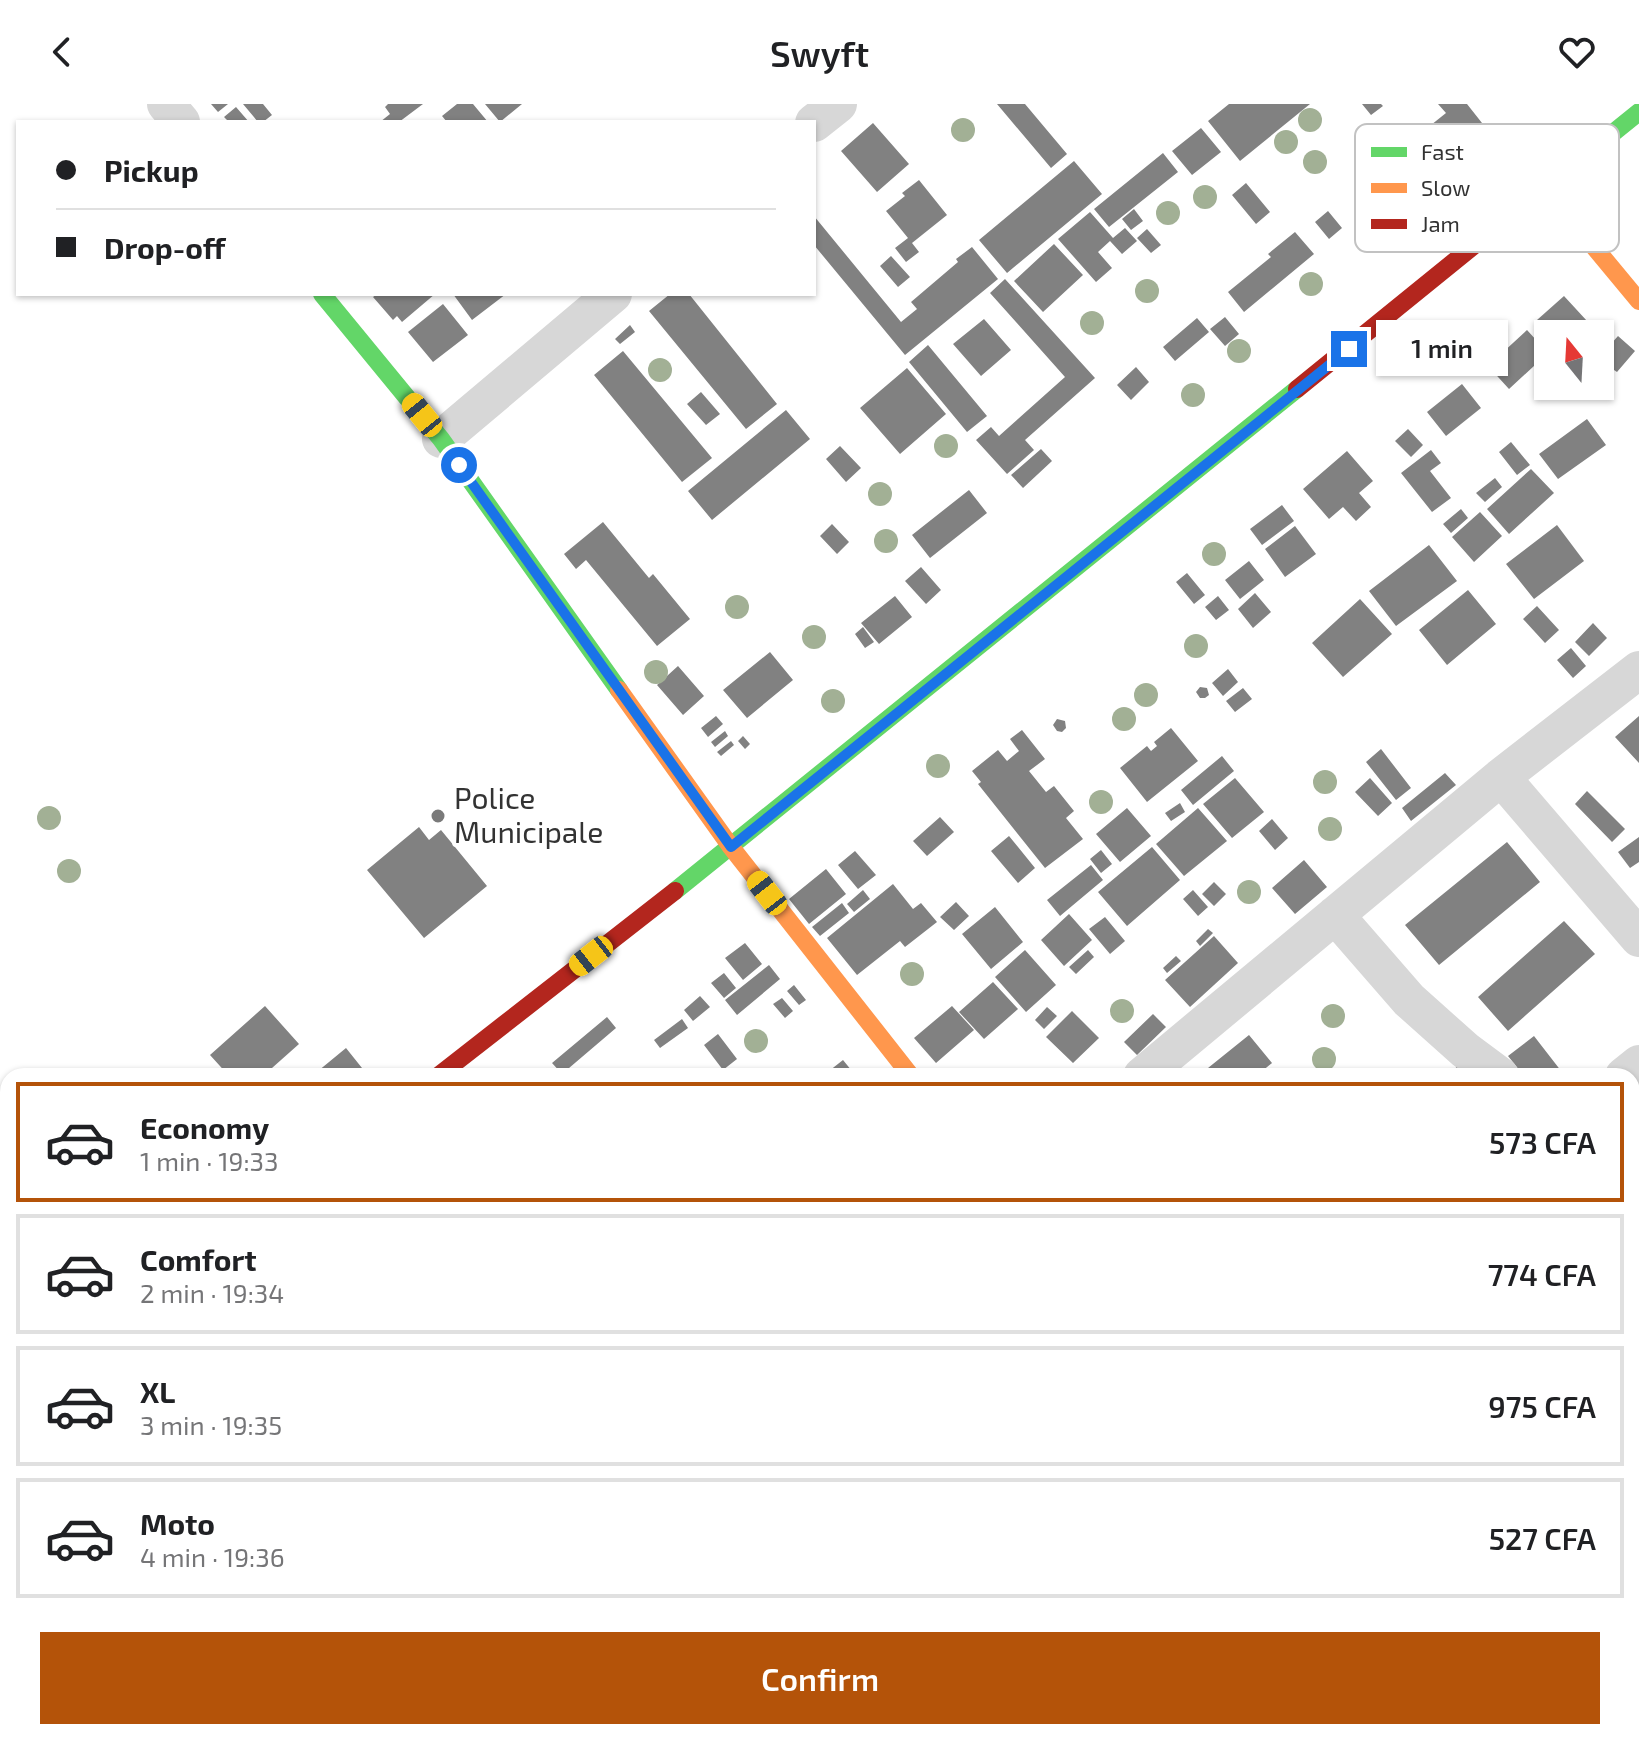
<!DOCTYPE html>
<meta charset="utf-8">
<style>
:root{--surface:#fff;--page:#f2f2f2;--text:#202124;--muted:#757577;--line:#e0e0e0;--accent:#b45309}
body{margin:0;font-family:"Exo 2",sans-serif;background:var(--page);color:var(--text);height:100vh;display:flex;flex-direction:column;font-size:30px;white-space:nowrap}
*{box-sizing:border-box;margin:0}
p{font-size:26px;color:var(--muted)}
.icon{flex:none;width:44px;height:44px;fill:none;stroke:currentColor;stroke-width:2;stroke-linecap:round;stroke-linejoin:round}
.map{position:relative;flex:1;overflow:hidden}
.panel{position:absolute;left:0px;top:964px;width:1640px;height:672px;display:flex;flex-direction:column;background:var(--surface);border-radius:24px 24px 0 0;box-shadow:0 2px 6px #0004}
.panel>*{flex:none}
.top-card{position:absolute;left:16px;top:16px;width:800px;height:176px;border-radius:0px;box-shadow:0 2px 6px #0004;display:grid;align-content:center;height:176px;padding:0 40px;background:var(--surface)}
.needle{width:52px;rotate:342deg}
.buttons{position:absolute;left:1534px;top:216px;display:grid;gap:16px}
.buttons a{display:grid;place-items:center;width:80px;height:80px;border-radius:0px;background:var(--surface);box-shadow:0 2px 6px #0004;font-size:40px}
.end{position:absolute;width:36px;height:36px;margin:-18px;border:10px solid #1a73e8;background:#fff;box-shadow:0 0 0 4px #fff}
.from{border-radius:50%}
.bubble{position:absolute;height:56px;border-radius:0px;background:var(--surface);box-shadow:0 2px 6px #0004;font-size:26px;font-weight:600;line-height:56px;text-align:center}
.car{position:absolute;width:24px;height:48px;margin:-24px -12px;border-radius:10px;box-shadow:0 0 6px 2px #0007;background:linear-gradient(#f5c518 24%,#345 0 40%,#f5c518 0 76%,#345 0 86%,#f5c518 0)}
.top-card b{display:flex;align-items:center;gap:28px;height:76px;font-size:30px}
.top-card b+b{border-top:2px solid var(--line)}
.top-card i{width:20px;height:20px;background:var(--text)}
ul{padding:14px 0 0;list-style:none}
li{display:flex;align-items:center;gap:24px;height:120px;margin:0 16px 12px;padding:0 24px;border:4px solid var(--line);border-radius:0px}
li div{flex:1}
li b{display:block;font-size:30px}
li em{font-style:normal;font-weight:600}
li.active{border-color:var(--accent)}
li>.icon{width:72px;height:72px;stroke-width:1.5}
.cta{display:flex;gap:16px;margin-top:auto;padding:16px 40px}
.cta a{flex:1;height:92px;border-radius:0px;background:var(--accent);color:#fff;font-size:32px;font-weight:600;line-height:92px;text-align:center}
header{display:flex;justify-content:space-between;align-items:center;height:104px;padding:0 40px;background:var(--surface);font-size:36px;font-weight:600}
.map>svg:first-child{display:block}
.building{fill:#818181}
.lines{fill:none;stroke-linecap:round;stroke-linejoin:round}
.street{stroke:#d7d7d7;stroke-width:38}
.fast{stroke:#63d668;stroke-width:18}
.slow{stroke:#ff974d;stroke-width:18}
.jam{stroke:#b3261e;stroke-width:18}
.tree{fill:#a2b095}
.route{stroke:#1a73e8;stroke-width:10}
.poi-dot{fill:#7a7a7a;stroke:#fff;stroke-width:3}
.labels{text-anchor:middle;stroke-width:8;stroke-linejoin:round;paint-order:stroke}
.poi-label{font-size:30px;fill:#333;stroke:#fff;text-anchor:start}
.key{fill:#fff;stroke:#c2c2c2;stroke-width:2}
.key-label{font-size:22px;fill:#333}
</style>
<header><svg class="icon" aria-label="back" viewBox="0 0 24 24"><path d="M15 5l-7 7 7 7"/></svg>Swyft<svg class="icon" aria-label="heart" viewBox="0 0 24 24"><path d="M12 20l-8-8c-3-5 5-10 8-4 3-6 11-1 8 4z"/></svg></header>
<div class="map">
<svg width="1639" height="1636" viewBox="0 0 1639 1636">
<rect width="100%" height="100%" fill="#fff"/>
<path class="building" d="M 211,0 L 228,0 L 218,8 Z
M 243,0 L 263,0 L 272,11 L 263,18 L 258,18 Z
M 388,0 L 423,0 L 399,18 L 380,18 L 390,10 L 385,3 Z
M 457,0 L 473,0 L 488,18 L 447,18 L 442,12 Z
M 485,0 L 522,0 L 500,18 Z
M 997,0 L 1025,0 L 1067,50 L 1051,64 Z
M 1229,0 L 1310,0 L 1240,57 L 1208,17 Z
M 1362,0 L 1381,0 L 1383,2 L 1371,11 Z
M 1438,0 L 1467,0 L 1482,19 L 1367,114 L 1358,103 L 1407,62 L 1396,49 L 1446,9 Z
M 236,3 L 249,18 L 229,18 L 224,13 Z
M 873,19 L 909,60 L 877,88 L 841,47 Z
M 1201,24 L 1221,48 L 1192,71 L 1172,47 Z
M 1163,49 L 1178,68 L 1109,123 L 1094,105 Z
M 1074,57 L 1102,90 L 1007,169 L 979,136 Z
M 919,76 L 947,111 L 912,139 L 919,148 L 906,158 L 895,144 L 908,134 L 886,107 L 905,92 L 902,89 Z
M 1246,79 L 1270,108 L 1256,120 L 1232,91 Z
M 1134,105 L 1143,117 L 1131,126 L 1122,115 Z
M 1328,107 L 1342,124 L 1329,135 L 1315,118 Z
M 1090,108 L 1113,134 L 1125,124 L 1137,137 L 1122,150 L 1110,137 L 1098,148 L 1112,164 L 1096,178 L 1058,135 Z
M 814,112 L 901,218 L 917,205 L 911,198 L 958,158 L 956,155 L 972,143 L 998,175 L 905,251 L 814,141 Z
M 1147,125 L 1161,141 L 1151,149 L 1137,134 Z
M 1295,128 L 1314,150 L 1244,208 L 1228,188 L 1271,153 L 1268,150 Z
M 1054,140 L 1083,171 L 1043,208 L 1014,177 Z
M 891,152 L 910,173 L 898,183 L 880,162 Z
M 1005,175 L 1095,274 L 1025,336 L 1034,346 L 1007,370 L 976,336 L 991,323 L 999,332 L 1065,273 L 990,189 Z
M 377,190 L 435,190 L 402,218 L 397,212 L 393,216 L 373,193 Z
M 453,190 L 506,190 L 472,216 Z
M 670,190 L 689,190 L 777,300 L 746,325 L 649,207 Z
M 1564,192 L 1599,230 L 1549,230 L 1537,216 Z
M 443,200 L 468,231 L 433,258 L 408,228 Z
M 1225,213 L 1239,230 L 1225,242 L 1210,225 Z
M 1197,214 L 1209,228 L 1175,257 L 1163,243 Z
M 984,215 L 1011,246 L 981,272 L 953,240 Z
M 630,221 L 635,228 L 620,240 L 615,235 Z
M 1527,226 L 1548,249 L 1509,285 L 1488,262 Z
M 1600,231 L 1610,241 L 1618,232 L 1635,247 L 1617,268 L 1611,264 L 1600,275 Z
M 1493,236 L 1501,245 L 1483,260 L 1475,252 Z
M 928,241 L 987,312 L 967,328 L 909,258 Z
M 623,247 L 712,354 L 682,378 L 594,271 Z
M 1136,263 L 1149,278 L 1131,296 L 1117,281 Z
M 907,264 L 946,310 L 900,350 L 860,304 Z
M 1462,280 L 1481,304 L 1446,332 L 1427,308 Z
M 701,288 L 720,310 L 706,321 L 687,300 Z
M 786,306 L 810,335 L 712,416 L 688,387 Z
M 1587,315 L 1606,341 L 1558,375 L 1539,350 Z
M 1408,325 L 1423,341 L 1411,353 L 1395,337 Z
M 1511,338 L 1530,361 L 1517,371 L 1499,348 Z
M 840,342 L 861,364 L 846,378 L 826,355 Z
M 1041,345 L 1052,357 L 1023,384 L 1011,371 Z
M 1431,346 L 1441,359 L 1430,367 L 1451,394 L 1432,408 L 1401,369 Z
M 1347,347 L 1373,377 L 1359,389 L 1371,403 L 1356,417 L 1343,403 L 1329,415 L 1303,385 Z
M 1531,365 L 1554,389 L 1509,430 L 1487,405 Z
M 1495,374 L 1502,383 L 1485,398 L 1476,389 Z
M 969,386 L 987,409 L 930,454 L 912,431 Z
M 1282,401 L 1294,417 L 1262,441 L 1250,425 Z
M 1461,405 L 1468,414 L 1451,429 L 1443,420 Z
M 1480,408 L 1502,432 L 1474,458 L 1452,433 Z
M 603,418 L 649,474 L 653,470 L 690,515 L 657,542 L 586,456 L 576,465 L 564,450 Z
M 832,420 L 849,438 L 837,450 L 820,432 Z
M 1557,421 L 1584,457 L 1534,495 L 1506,460 Z
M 1295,422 L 1316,450 L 1285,473 L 1265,445 Z
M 1429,441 L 1457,477 L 1396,522 L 1369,487 Z
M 1249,457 L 1264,476 L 1240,495 L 1225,476 Z
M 921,463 L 941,486 L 926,500 L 905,477 Z
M 1187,469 L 1205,491 L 1194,500 L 1176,478 Z
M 1468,486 L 1496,520 L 1447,561 L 1419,526 Z
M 1255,489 L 1271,508 L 1253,524 L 1238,505 Z
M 895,492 L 912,513 L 879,540 L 861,519 Z
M 1218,492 L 1229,506 L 1216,516 L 1205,503 Z
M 1360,495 L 1392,530 L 1343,573 L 1312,539 Z
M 1537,502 L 1559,526 L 1545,539 L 1523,515 Z
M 1593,519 L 1607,534 L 1589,552 L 1575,538 Z
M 863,523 L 874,538 L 865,544 L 855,530 Z
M 1571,544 L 1586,562 L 1573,574 L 1557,556 Z
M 770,548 L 793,576 L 747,614 L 723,586 Z
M 678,562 L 704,592 L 683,611 L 657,581 Z
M 1228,565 L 1238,578 L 1223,592 L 1212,579 Z
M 1200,583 L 1207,584 L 1209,591 L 1205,594 L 1200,594 L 1196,588 Z
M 1243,584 L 1252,595 L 1235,608 L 1226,597 Z
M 716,612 L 723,620 L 708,633 L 701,624 Z
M 1639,612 L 1639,659 L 1615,633 Z
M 1057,615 L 1065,617 L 1066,624 L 1062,628 L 1057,627 L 1053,621 Z
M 1171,624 L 1198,657 L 1147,698 L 1120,664 L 1147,642 L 1151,647 L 1157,642 L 1154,638 Z
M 1022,626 L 1045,655 L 1029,667 L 1046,688 L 1054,682 L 1074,707 L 1066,714 L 1083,735 L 1045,764 L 978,680 L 981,678 L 972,667 L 998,646 L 1007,657 L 1019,647 L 1010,635 Z
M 725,627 L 728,632 L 715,643 L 711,638 Z
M 743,632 L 750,640 L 745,645 L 738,637 Z
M 731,637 L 734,641 L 721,652 L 717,648 Z
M 1381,645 L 1411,684 L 1396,696 L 1366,658 Z
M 1222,652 L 1234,667 L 1193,701 L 1181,686 Z
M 1445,669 L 1456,681 L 1411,717 L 1402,704 Z
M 1235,674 L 1264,708 L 1232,734 L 1203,700 Z
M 1370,674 L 1392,699 L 1378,712 L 1355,688 Z
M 1587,687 L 1625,725 L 1612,738 L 1575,700 Z
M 1180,699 L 1185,708 L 1171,717 L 1165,709 Z
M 1127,704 L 1151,732 L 1120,758 L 1096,730 Z
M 1198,704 L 1227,737 L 1184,772 L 1156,740 Z
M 940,713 L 954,728 L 927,752 L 913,737 Z
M 1272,715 L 1288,734 L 1275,746 L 1259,727 Z
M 419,723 L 429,736 L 441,726 L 487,782 L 424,834 L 367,766 Z
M 1009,732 L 1035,764 L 1018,779 L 991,747 Z
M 1639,733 L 1639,758 L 1630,764 L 1618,748 Z
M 1507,738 L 1540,778 L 1439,861 L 1405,821 Z
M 1152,743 L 1180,776 L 1127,822 L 1098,788 Z
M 1101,746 L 1112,760 L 1101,769 L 1090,755 Z
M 855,747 L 876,771 L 858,785 L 838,761 Z
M 1304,756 L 1327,783 L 1295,810 L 1272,784 Z
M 1091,761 L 1103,776 L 1060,812 L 1047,796 Z
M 826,765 L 846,790 L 809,820 L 789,795 Z
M 1214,778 L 1226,790 L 1214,802 L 1202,790 Z
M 893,780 L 913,805 L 921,799 L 937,818 L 905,843 L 900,837 L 857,871 L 827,834 Z
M 863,786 L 870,795 L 854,808 L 847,800 Z
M 1193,786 L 1208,803 L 1198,812 L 1183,795 Z
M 956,798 L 969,812 L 954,826 L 940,813 Z
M 842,799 L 849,809 L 820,832 L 812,823 Z
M 995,803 L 1023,838 L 991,865 L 962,830 Z
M 1069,810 L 1092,836 L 1064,862 L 1041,836 Z
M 1105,813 L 1125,837 L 1110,850 L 1089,825 Z
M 1564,817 L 1595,850 L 1508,927 L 1478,893 Z
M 1208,825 L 1213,829 L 1200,842 L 1196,837 Z
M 1214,832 L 1238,859 L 1190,903 L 1165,876 Z
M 745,839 L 762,860 L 743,876 L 725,854 Z
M 1025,846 L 1056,881 L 1026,908 L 995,873 Z
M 1088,846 L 1094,853 L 1076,870 L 1069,863 Z
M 1176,852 L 1181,857 L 1167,869 L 1163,864 Z
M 769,861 L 780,875 L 737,911 L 725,896 Z
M 724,869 L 736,884 L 724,894 L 711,879 Z
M 993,878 L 1018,905 L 984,935 L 959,908 Z
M 794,881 L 806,896 L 799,901 L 787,887 Z
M 700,892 L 710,903 L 693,917 L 684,906 Z
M 782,894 L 793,907 L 785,914 L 773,900 Z
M 265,902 L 299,940 L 263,972 L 229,972 L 210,951 Z
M 952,902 L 974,926 L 936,959 L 914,934 Z
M 1047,903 L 1057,912 L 1044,925 L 1035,916 Z
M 1072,907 L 1099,934 L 1073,959 L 1046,933 Z
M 1153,910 L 1166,923 L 1137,951 L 1124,938 Z
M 607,913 L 616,924 L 562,970 L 552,959 Z
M 682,915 L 688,924 L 660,944 L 654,936 Z
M 718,930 L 737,955 L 723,966 L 704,941 Z
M 1249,931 L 1272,959 L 1256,972 L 1215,972 L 1208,964 Z
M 1534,932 L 1565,972 L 1524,972 L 1508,952 Z
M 346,944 L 366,969 L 362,972 L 312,972 Z
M 843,956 L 856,972 L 833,972 L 829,967 Z
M 1458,962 L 1466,972 L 1446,972 Z
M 815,965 L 823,967 L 824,972 L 810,972 Z
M 1639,1120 L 1639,1137 L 1632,1129 L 1632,1126 Z
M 1634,1150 L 1639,1159 L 1632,1166 L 1632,1151 Z
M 1639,1496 L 1639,1540 L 1635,1543 L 1632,1539 L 1632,1501 Z
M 8,1549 L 8,1602 L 0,1605 L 0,1551 Z
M 78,1628 L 186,1628 L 188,1634 L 54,1636 Z
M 396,1628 L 420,1628 L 411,1636 L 395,1636 L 391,1632 Z
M 852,1628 L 901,1628 L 908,1636 L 842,1636 Z
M 1114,1628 L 1176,1628 L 1166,1636 L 1104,1636 Z
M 1327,1628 L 1354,1628 L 1342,1636 L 1333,1636 Z"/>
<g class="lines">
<path class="street" d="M 166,0 L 181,18
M 814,19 L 838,0
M 441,335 L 613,190
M 1501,673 L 1639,834
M 1335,811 L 1409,896 L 1465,946 L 1500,972
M 1142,972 L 1501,673 L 1639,566
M 1624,972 L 1639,960
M 1632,1427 L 1639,1421
M 723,1628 L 726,1636
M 967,1628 L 974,1636
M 332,1636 L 343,1628
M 1376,1636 L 1386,1628"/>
<path class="fast" d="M 1551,79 L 1639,8
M 322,190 L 441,335 L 619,586
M 675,787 L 1297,285
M 0,1264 L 8,1261
M 274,1628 L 277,1636"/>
<path class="slow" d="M 1546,85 L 1639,197
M 619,586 L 731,743 L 911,972"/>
<path class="jam" d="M 1297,285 L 1551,79
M 438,972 L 675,787"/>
</g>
<g class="tree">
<circle cx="1310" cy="16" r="12"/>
<circle cx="963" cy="26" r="12"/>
<circle cx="1286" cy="38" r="12"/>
<circle cx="1315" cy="58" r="12"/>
<circle cx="1205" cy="93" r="12"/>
<circle cx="1168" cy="109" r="12"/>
<circle cx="1311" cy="180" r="12"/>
<circle cx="1147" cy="187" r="12"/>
<circle cx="1092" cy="219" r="12"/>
<circle cx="1239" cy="247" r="12"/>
<circle cx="660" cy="266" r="12"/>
<circle cx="1193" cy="291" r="12"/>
<circle cx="946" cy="342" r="12"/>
<circle cx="880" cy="390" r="12"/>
<circle cx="886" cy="437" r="12"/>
<circle cx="1214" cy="450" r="12"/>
<circle cx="737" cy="503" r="12"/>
<circle cx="814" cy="533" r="12"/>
<circle cx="1196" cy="542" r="12"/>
<circle cx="656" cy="568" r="12"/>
<circle cx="1146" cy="591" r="12"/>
<circle cx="833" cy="597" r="12"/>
<circle cx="1124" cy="615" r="12"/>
<circle cx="938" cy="662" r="12"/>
<circle cx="1325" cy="678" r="12"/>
<circle cx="1101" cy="698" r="12"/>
<circle cx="49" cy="714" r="12"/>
<circle cx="1330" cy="725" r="12"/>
<circle cx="69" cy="767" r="12"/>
<circle cx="1249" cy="788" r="12"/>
<circle cx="912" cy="870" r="12"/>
<circle cx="1122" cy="907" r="12"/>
<circle cx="1333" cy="912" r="12"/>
<circle cx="756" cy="937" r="12"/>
<circle cx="1324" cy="955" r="12"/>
</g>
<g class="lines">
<path class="route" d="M 459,361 L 731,743 L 1349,245"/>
</g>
<circle class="poi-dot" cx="438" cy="712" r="8"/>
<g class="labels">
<g class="poi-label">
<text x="454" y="705">Police<tspan x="454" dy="34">Municipale</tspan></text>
</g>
</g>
<rect x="1355" y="20" width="264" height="128" rx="12" class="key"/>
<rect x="1371" y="43" width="36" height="10" fill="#63d668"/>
<rect x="1371" y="79" width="36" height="10" fill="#ff974d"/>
<rect x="1371" y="115" width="36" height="10" fill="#b3261e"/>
<g class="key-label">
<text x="1421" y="56">Fast</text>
<text x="1421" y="92">Slow</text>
<text x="1421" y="128">Jam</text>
</g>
</svg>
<div class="buttons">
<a><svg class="needle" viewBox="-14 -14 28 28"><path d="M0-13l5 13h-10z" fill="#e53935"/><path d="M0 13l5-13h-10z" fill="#757577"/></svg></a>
</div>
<i class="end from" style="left:459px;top:361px"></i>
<i class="end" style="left:1349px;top:245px"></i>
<div class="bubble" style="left:1376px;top:216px;width:132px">1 min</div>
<i class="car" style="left:422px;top:311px;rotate:321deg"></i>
<i class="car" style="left:767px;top:789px;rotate:322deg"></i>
<i class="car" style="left:591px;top:852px;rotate:232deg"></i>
<div class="top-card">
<b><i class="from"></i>Pickup</b>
<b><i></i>Drop-off</b>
</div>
<section class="panel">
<ul>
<li class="active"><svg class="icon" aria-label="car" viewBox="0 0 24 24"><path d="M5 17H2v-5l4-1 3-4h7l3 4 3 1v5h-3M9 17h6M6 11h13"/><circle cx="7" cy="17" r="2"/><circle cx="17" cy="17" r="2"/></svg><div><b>Economy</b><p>1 min · 19:33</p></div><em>573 CFA</em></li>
<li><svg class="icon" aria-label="car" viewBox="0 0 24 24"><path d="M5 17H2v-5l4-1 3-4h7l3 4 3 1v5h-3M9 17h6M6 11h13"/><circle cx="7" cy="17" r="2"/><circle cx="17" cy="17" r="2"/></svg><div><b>Comfort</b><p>2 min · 19:34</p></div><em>774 CFA</em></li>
<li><svg class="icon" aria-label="car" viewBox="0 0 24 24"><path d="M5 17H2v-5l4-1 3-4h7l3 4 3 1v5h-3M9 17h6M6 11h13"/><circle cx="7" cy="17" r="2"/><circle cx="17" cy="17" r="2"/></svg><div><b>XL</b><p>3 min · 19:35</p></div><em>975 CFA</em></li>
<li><svg class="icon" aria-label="car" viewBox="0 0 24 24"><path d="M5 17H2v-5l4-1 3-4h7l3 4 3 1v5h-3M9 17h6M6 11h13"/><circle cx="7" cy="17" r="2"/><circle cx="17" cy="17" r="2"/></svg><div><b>Moto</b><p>4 min · 19:36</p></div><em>527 CFA</em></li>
</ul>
<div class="cta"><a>Confirm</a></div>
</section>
</div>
